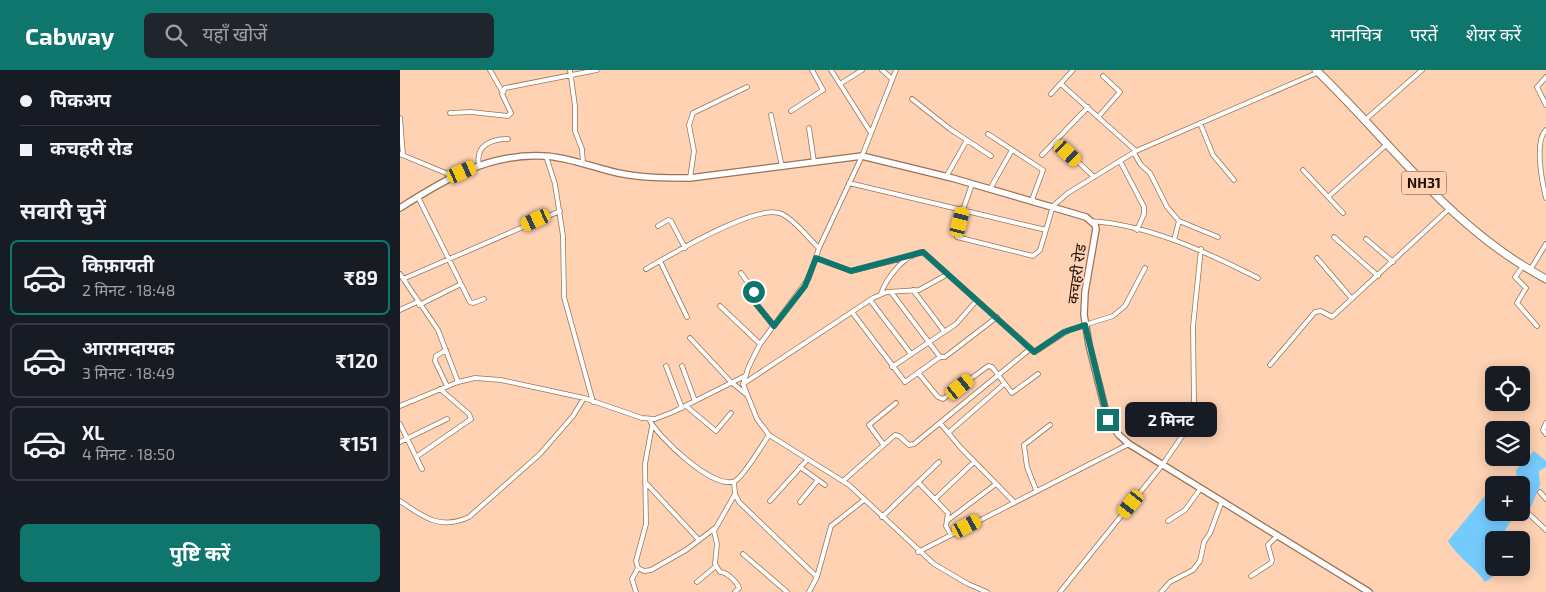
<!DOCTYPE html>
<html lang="hi">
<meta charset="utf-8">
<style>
:root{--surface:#171b24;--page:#20242c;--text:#f1f3f6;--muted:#9ea1a6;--line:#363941;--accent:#0f766e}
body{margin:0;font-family:"Exo 2","Noto Sans Devanagari",sans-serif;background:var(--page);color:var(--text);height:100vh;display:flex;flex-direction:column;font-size:19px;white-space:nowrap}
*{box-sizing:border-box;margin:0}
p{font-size:16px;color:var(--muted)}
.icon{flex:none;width:28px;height:28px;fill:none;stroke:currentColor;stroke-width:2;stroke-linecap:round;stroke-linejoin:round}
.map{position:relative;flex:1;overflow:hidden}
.side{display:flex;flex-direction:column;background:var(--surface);width:400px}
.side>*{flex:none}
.hud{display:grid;align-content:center;height:110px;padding:0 20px;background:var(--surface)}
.fabs{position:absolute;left:1085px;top:296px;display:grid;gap:10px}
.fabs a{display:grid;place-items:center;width:45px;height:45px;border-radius:8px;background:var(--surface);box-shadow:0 2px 12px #0003;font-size:25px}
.end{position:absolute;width:22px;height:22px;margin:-11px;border:6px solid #0f766e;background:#fff;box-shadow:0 0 0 2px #fff}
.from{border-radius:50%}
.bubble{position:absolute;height:35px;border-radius:8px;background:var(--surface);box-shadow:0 2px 12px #0003;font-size:16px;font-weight:700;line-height:35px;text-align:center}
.car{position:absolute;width:15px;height:30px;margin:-15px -8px;border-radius:6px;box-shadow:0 0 4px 1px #0007;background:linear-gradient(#f5c518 24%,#345 0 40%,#f5c518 0 76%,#345 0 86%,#f5c518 0)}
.hud b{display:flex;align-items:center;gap:18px;height:48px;font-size:19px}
.hud b+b{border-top:1px solid var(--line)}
.hud i{width:12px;height:12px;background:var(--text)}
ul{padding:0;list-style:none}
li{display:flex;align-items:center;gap:15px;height:75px;margin:0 10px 8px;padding:0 10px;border:2px solid var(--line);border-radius:8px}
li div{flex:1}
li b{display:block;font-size:19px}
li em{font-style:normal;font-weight:700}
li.on{border-color:var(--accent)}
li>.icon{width:45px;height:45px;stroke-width:1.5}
h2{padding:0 20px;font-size:22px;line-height:60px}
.button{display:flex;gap:10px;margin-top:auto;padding:10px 20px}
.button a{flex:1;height:58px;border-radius:8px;background:var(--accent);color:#fff;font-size:20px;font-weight:700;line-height:58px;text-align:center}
header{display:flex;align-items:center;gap:30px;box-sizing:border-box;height:70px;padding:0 25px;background:var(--accent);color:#fff}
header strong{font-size:24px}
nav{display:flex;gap:28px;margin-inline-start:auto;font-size:18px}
.search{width:350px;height:45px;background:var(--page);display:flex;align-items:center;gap:12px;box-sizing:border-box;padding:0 18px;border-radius:8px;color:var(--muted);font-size:19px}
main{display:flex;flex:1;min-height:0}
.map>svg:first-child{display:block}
.water{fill:#75cbfe}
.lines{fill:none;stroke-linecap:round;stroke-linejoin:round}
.minor-casing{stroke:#9a7356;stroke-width:5.5}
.secondary-casing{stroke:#9a7356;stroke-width:8}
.trunk-casing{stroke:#9a7356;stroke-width:9}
.minor{stroke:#fff;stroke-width:4}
.secondary{stroke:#fff;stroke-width:5.5}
.trunk{stroke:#fff;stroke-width:7}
.route{stroke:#0f766e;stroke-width:6}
.labels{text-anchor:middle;stroke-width:4;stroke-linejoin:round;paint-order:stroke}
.shield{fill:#fed2b3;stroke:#604a38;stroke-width:1}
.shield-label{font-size:14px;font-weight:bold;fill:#1d0f04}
.street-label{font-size:15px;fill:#1d0f04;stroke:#fed2b3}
</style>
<header>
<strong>Cabway</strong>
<div class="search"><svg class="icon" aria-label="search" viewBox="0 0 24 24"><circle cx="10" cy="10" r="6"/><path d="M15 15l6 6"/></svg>यहाँ खोजें</div>
<nav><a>मानचित्र</a><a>परतें</a><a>शेयर करें</a></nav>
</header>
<main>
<section class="side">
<div class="hud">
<b><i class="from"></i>पिकअप</b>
<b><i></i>कचहरी रोड</b>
</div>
<h2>सवारी चुनें</h2>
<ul>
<li class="on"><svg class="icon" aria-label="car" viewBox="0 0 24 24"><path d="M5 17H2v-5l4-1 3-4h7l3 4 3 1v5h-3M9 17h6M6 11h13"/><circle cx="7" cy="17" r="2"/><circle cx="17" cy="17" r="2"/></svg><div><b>किफ़ायती</b><p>2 मिनट · 18:48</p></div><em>₹89</em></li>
<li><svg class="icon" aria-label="car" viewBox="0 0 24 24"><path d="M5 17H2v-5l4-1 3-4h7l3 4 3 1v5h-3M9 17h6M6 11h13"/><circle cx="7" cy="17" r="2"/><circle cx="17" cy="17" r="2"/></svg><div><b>आरामदायक</b><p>3 मिनट · 18:49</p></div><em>₹120</em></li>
<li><svg class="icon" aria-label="car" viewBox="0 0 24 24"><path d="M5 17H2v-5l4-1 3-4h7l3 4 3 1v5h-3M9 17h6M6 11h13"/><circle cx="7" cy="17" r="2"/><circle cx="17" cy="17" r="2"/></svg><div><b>XL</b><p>4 मिनट · 18:50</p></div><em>₹151</em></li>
</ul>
<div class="button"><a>पुष्टि करें</a></div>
</section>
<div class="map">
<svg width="1146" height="522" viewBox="0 0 1146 522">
<rect width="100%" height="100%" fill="#fed2b3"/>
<path class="water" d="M 1134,381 L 1146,391 L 1146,397 L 1139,401 L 1140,415 L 1131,437 L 1110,452 L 1099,470 L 1094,470 L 1094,498 L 1105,498 L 1085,512 C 1074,496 1058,488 1048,471 L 1094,415 L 1094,442 L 1121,442 L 1121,415 L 1112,415 L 1117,412 L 1116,400 Z"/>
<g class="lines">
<defs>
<path id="minor" d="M 90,0 L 102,21
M 170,0 L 175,36 L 175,61 L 182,79 L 183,93
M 431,0 L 471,63
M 482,0 L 492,9
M 496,0 L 462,86 L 419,178 L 409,208 L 360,274 L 349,296 L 343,314 L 357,349 L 369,365 L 449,415 L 534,494 L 568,514 L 587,522
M 1146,7 L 1137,17 L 1146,35
M 440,14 L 462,0
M 661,14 L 736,81
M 651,24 L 673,0
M 512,29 L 550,59 L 591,86
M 391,41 L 423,20 L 412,0
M 50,43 L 71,42 L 108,46 L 111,43 L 102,24 L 105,18 L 197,0
M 371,45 L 382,97
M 699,46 L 720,22 L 703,6
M 0,48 L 3,85
M 964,51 L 1022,0
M 800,53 L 813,85 L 834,110
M 409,58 L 414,92
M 1146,60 C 1134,71 1142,112 1146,128
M 588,64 L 643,100 L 632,130
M 656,71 L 694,107
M 734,83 L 741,95 L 750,103 L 767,137 L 779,151 L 774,170
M 0,84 L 53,106
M 642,85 L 688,37
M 146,86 L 155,114 L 163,166 L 164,227 L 193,332
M 720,91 L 744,137 L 744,144 L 737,160
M 79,95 C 75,75 92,69 108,69
M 903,100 L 943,143
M 546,107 L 567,70
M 290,108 L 294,81 L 289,55 L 293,43 L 347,17
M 449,113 L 646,160
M 572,114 L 563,140 L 557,167 L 633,186 L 640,180 L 653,136 L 668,123 L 736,81 L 919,2
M 590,119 L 612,80
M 18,127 L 70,232 L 73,233 L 84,229
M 928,127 L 986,75
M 691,151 C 750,155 806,182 858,208
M 779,151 L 818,167
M 258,156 L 268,150 L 271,151 L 285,178
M 934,167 L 978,206
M 966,169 L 993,192
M 416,188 L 451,201 L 512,186
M 917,188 L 952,229
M 260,191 L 287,247
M 1123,196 L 1115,207 L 1126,218 L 1117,233 L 1137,256
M 246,199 C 270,185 358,132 382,144 C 396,151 408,168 419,178
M 1130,200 L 1146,174
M 341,203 L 353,220 L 353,230 L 374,256
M 0,204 L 38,260 L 58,312
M 3,209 L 160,141
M 513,220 L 544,261
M 491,222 L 540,287 L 545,287 L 597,247
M 481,224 C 486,208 506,183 523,182 L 635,282 L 669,260 L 713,246 L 725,236 L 745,198
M 470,230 L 511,284
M 19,235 L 61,214
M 320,236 L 360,274
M 0,240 L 17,232
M 452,242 L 505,312 L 540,287
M 290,268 L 331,312 L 346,324
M 46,280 L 36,286 L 35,291 L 47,316
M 870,295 L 915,242 L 921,241 L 932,247 L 1049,139
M 266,296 L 282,338
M 282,296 L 295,331
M 492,297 L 556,254 L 577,230
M 519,304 L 538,327 L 543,329 L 588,296 L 592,297 L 612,323 L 638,304
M 343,314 L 473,228 L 487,222 L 519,220 L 548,204
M 0,336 L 58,312 L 75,308 L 101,310 L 184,328 L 242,348 L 255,349 L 273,342 L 345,306
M 286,336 L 316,361 L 331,343
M 249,349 C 257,366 314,421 335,411 C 344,406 362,375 369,365
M 540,353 L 561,378 L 614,432
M 1146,353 L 1143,360 L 1146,364
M 0,354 L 22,399
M 252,356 L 245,394 L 246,454 L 236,491 L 238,498 L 244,501 L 251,500 L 286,480 L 315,458
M 548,363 L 604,314
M 0,372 L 47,349
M 483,374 L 469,355 L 496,333
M 16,387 L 71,349 L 69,344 L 40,319
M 400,397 L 425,415
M 443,411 L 495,365 L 499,366 L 509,375 L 514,374 L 630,279
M 245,412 L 299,470
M 334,412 L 335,424 L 339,432 L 417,507
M 518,412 L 548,443 L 546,456 L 551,465
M 636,420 L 627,397 L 624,375 L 650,355
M 1140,422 L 1146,429
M 335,424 L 314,461 L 317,474 L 315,494 L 320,502 C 327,502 337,512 339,518 L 335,522
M 535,429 L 574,392
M 0,431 C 24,448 41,460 69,447 L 140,384 L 173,346 L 184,328
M 370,431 L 407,390
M 400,432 L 418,410
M 1127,442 L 1146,460
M 482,447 L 539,392
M 548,450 L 596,414
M 768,451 L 785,440 L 801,418
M 518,482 L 729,374
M 343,484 L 387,522
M 851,506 L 871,493 L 872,490 L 868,475 L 878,465
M 297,512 L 316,496
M 236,522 L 232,509 L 238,498
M 409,522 L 417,507 L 431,456 L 464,430
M 660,522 L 763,394 L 789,356 L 794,333 L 793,256 L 801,179
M 761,522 L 770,512 L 793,500 L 800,491 L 804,472 L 810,463 L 822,431"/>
<path id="secondary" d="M 0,138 C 45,109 89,83 144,86 C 169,87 194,98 218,103 C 242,108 266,108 290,108 L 462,86 L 552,108 L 686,147 L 695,155 L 696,159 L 685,222 L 684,245 L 689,275 L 708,350 L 719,365 L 729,374 L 969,522"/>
<path id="trunk" d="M 916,0 C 993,74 1049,157 1146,209"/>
</defs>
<use href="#minor" class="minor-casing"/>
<use href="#secondary" class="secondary-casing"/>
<use href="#trunk" class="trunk-casing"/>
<use href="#minor" class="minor"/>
<use href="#secondary" class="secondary"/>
<use href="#trunk" class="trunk"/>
</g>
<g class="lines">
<path class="route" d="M 354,222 L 353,230 L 374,256 L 405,216 L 416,188 L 451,201 L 523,182 L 634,282 L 664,262 L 685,255 L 708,350"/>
</g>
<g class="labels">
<rect class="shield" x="1001.5" y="101.5" width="45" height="23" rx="4"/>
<g class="shield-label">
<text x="1024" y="118">NH31</text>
</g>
<g class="street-label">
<text transform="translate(677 204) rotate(-82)" y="5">कचहरी रोड</text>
</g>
</g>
</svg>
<div class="fabs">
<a><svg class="icon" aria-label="locate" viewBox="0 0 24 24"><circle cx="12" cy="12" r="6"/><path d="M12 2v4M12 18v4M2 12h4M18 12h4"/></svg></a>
<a><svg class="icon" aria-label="layers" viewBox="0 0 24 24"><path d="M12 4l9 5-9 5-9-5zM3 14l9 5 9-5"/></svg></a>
<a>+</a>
<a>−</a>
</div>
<i class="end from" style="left:354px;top:222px"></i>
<i class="end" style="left:708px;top:350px"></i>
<div class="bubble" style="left:725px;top:332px;width:92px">2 मिनट</div>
<i class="car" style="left:668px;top:83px;rotate:133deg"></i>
<i class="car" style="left:62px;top:102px;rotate:66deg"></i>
<i class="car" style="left:136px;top:150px;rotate:246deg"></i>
<i class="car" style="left:560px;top:152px;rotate:14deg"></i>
<i class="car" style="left:560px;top:317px;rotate:51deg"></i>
<i class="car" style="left:731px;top:434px;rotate:219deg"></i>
<i class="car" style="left:567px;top:456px;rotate:62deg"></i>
</div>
</main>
